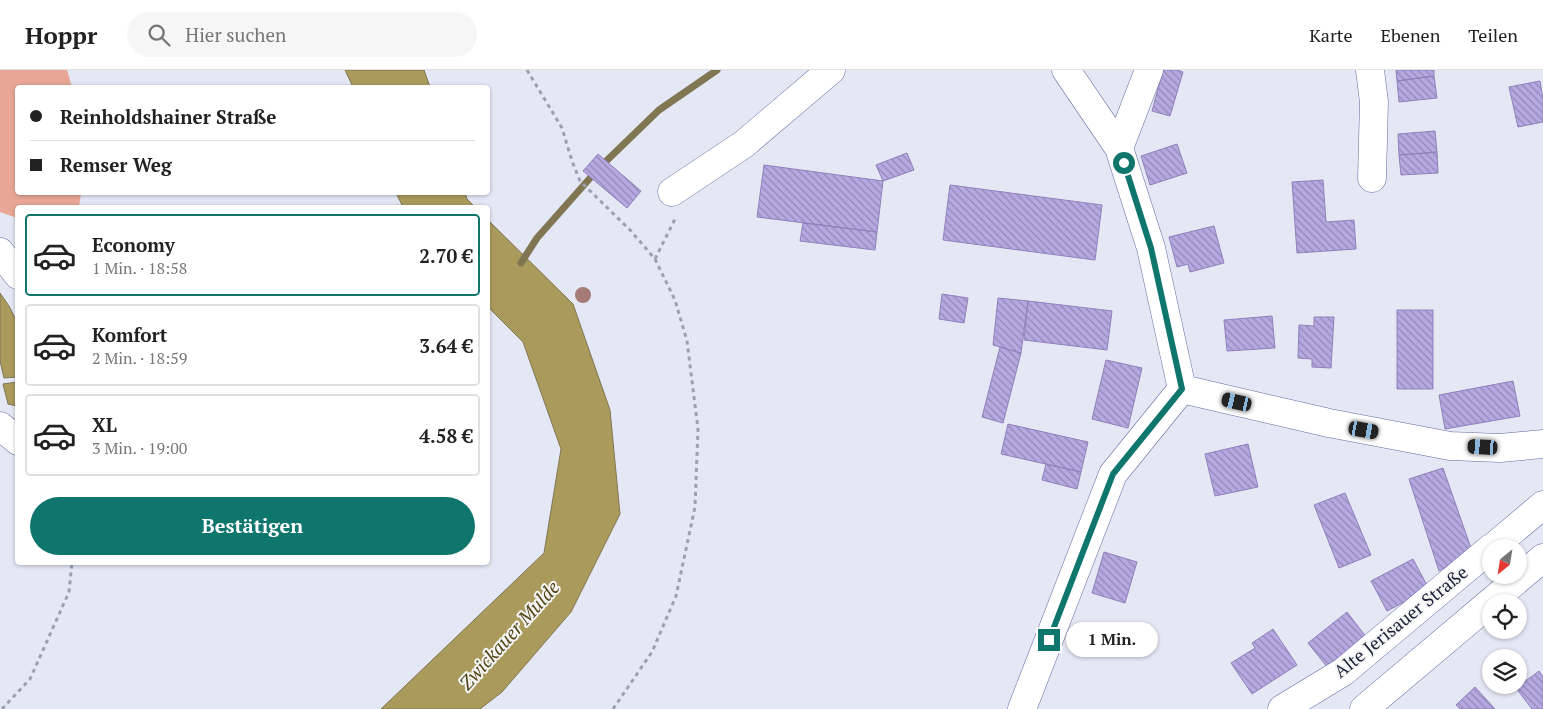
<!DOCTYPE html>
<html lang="de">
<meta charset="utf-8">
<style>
:root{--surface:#fff;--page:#f6f6f6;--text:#222;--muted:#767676;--line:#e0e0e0;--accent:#0f766e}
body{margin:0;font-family:"PT Serif",serif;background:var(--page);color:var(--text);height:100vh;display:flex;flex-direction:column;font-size:19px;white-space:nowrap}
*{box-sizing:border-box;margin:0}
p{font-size:16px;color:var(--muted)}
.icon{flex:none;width:28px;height:28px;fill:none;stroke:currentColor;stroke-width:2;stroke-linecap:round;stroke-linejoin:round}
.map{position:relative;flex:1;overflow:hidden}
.sheet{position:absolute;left:15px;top:135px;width:475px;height:360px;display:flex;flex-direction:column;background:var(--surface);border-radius:5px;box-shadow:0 1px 4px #0004}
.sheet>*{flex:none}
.guide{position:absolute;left:15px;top:15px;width:475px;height:110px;border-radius:5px;box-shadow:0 1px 4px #0004;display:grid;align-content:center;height:110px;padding:0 15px;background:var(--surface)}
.needle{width:32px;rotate:210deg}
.buttons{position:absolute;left:1482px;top:469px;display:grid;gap:10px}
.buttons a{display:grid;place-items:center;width:45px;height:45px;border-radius:50%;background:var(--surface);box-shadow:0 1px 4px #0004;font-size:25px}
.end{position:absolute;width:22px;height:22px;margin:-11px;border:6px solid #0f766e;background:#fff;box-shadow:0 0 0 2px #fff}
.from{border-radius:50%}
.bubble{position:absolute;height:35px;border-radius:18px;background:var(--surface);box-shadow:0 1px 4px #0004;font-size:16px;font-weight:700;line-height:35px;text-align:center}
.car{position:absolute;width:15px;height:30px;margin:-15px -8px;border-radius:6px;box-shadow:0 0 4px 1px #0007;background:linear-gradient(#222 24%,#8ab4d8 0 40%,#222 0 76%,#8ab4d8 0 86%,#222 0)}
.guide b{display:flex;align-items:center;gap:18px;height:48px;font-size:19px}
.guide b+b{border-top:1px solid var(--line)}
.guide i{width:12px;height:12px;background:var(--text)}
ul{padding:9px 0 0;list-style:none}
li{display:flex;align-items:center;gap:15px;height:82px;margin:0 10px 8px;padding:0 5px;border:2px solid var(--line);border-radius:5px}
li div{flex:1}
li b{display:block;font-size:19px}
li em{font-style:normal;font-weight:700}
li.current{border-color:var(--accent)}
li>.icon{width:45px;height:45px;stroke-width:1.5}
.action{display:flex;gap:10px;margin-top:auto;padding:10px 15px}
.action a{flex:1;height:58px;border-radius:30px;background:var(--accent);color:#fff;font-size:20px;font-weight:700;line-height:58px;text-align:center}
header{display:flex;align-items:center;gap:30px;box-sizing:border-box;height:70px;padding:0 25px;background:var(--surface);border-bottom:1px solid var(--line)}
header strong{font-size:24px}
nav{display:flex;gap:28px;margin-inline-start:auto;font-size:18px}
.search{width:350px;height:45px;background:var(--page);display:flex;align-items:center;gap:12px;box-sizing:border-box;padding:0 18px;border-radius:28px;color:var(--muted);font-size:19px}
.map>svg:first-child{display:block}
.green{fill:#e8a796}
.water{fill:#aa9b5d;stroke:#807652}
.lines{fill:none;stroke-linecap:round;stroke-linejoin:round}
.stream{stroke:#807652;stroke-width:7}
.building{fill:url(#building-back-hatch);stroke:#8f81ba}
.minor-casing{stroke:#626ba2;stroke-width:29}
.path{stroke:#9da0b1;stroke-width:3;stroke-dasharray:4 4;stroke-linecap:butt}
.minor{stroke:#fff;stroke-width:28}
.tree{fill:#a47b76}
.route{stroke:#0f766e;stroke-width:6}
.labels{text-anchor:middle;stroke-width:4;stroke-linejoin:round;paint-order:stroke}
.street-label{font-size:18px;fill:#1d2138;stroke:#f5f5f5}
.water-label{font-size:19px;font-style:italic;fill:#524616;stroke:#f5f5f5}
</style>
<header>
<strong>Hoppr</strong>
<div class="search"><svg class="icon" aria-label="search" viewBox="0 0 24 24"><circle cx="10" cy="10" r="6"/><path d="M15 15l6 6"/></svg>Hier suchen</div>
<nav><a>Karte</a><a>Ebenen</a><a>Teilen</a></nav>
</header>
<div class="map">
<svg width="1543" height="639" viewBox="0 0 1543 639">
<defs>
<pattern id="building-back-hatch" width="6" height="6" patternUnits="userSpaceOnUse" patternTransform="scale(1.25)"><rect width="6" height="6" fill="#b6a8e1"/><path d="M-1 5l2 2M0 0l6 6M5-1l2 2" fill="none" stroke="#9388b7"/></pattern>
</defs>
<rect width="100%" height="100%" fill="#e4e7f4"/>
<path class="green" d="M 0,0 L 67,0 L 72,17 L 18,18 L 18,122 L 81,123 L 79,137 L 18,138 L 17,148 L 0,142 Z"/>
<path class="water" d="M 345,0 L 424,0 L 430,17 L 353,17 Z
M 396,123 L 465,123 L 467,129 L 475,137 L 403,137 Z
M 488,150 L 573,234 L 610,340 L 620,444 L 571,542 L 502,622 L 480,639 L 381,639 L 544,483 L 561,379 L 523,272 L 488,237 Z
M 0,223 L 9,236 L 17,252 L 17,307 L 4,308 L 0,291 Z
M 17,312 L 17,336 L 8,334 L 3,314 Z"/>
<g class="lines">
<path class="stream" d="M 521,193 L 537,168 L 599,98 L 659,40 L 717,0"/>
</g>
<path class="building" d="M 1163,0 L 1178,0 L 1183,2 L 1170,46 L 1152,41 Z
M 1396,0 L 1434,0 L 1434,6 L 1397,11 Z
M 1434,6 L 1437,28 L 1399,32 L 1397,11 Z
M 1540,11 L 1543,30 L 1543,52 L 1518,57 L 1509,17 Z
M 1435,61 L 1437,82 L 1399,85 L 1398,64 Z
M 1177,74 L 1187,103 L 1150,115 L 1141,86 Z
M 1437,82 L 1438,103 L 1401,105 L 1399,85 Z
M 907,83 L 914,100 L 883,111 L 876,95 Z
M 598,84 L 641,121 L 627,138 L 583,101 Z
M 764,95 L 883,111 L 877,162 L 757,147 Z
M 1323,110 L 1326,152 L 1354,150 L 1356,179 L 1297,183 L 1292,112 Z
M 950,115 L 1102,135 L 1095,190 L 943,170 Z
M 803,153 L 877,162 L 875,180 L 800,171 Z
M 1214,156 L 1224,193 L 1190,202 L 1188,194 L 1177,197 L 1169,167 Z
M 942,224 L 968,228 L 964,253 L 939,249 Z
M 998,228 L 1028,231 L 1021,283 L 993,275 Z
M 1028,231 L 1112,241 L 1107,280 L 1024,270 Z
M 1397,240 L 1433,240 L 1433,319 L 1397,319 Z
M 1272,246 L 1275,278 L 1227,281 L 1224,250 Z
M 1314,247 L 1334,247 L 1331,298 L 1312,297 L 1312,289 L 1298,288 L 1299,255 L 1314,256 Z
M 1000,277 L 1021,283 L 1003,353 L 982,347 Z
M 1106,290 L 1142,298 L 1128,358 L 1092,349 Z
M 1513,311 L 1520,346 L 1445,359 L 1439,325 Z
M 1008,354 L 1088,372 L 1081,402 L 1001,384 Z
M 1248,374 L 1258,417 L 1215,426 L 1205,384 Z
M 1046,394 L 1081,402 L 1077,419 L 1042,410 Z
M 1443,398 L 1472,481 L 1439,501 L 1409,409 Z
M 1345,423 L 1371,485 L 1339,498 L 1314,435 Z
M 1104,482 L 1137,492 L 1125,533 L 1092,523 Z
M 1413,489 L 1429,519 L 1387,541 L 1371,511 Z
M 1347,542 L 1367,568 L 1328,598 L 1308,573 Z
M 1273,559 L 1297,595 L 1252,624 L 1231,593 L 1255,578 L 1252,573 Z
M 1539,601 L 1543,607 L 1543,639 L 1532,639 L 1516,618 Z
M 1475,617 L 1495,639 L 1460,639 L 1456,635 Z"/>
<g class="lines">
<defs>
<path id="minor" d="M 1066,0 L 1119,78 L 1151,178 L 1182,319
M 1370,0 L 1374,32 L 1372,108
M 1119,78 L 1149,0
M 672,122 L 744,74 L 831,0
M 0,182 L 18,205
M 1182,319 L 1329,353 L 1450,376 L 1500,378 L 1543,374
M 0,356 L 18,371
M 1492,478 L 1543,435
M 1022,639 L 1113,404 L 1182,319
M 1282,639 L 1343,602 L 1491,478
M 1364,639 L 1543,488"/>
</defs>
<use href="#minor" class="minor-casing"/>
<path class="path" d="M 527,0 L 562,58 L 572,91 L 580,111 L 631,161 L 655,189 L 675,230 L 687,271 L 698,359 L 695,437 L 676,526 L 652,582 L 613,639
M 655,189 L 676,147
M 2,639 L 30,609 L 69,522 L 72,492"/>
<use href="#minor" class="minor"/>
</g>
<circle class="tree" cx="583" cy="225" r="8"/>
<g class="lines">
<path class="route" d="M 1049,570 L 1113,404 L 1182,319 L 1151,178 L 1124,93"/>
</g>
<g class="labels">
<g class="street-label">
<text transform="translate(1401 552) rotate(-39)" y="6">Alte Jerisauer Straße</text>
</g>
<g class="water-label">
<text transform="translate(509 565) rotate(-48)" y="7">Zwickauer Mulde</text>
</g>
</g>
</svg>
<div class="buttons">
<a><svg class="needle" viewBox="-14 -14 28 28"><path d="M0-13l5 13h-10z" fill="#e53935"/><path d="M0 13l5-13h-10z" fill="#767676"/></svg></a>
<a><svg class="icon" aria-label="locate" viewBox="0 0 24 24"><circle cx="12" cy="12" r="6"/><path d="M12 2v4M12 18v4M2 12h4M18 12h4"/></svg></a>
<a><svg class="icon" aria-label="layers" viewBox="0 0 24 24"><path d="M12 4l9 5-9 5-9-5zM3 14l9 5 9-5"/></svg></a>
</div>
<i class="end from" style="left:1124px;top:93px"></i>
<i class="end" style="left:1049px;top:570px"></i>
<div class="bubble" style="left:1066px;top:552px;width:92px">1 Min.</div>
<i class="car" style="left:1237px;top:332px;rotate:283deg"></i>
<i class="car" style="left:1364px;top:360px;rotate:100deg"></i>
<i class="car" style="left:1483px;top:377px;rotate:273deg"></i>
<div class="guide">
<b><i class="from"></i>Reinholdshainer Straße</b>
<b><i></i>Remser Weg</b>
</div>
<section class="sheet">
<ul>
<li class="current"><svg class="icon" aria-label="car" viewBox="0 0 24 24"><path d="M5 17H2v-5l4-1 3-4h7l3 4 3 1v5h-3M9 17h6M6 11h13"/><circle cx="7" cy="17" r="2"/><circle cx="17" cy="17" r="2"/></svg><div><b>Economy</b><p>1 Min. · 18:58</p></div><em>2.70 €</em></li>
<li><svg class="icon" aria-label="car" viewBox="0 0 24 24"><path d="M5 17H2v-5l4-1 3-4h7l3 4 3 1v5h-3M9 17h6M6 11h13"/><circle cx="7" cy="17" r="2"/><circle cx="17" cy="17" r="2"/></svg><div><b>Komfort</b><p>2 Min. · 18:59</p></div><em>3.64 €</em></li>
<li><svg class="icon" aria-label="car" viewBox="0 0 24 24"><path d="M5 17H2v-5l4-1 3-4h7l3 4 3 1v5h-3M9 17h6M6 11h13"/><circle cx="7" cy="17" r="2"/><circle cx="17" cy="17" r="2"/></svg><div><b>XL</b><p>3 Min. · 19:00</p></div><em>4.58 €</em></li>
</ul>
<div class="action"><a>Bestätigen</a></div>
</section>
</div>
